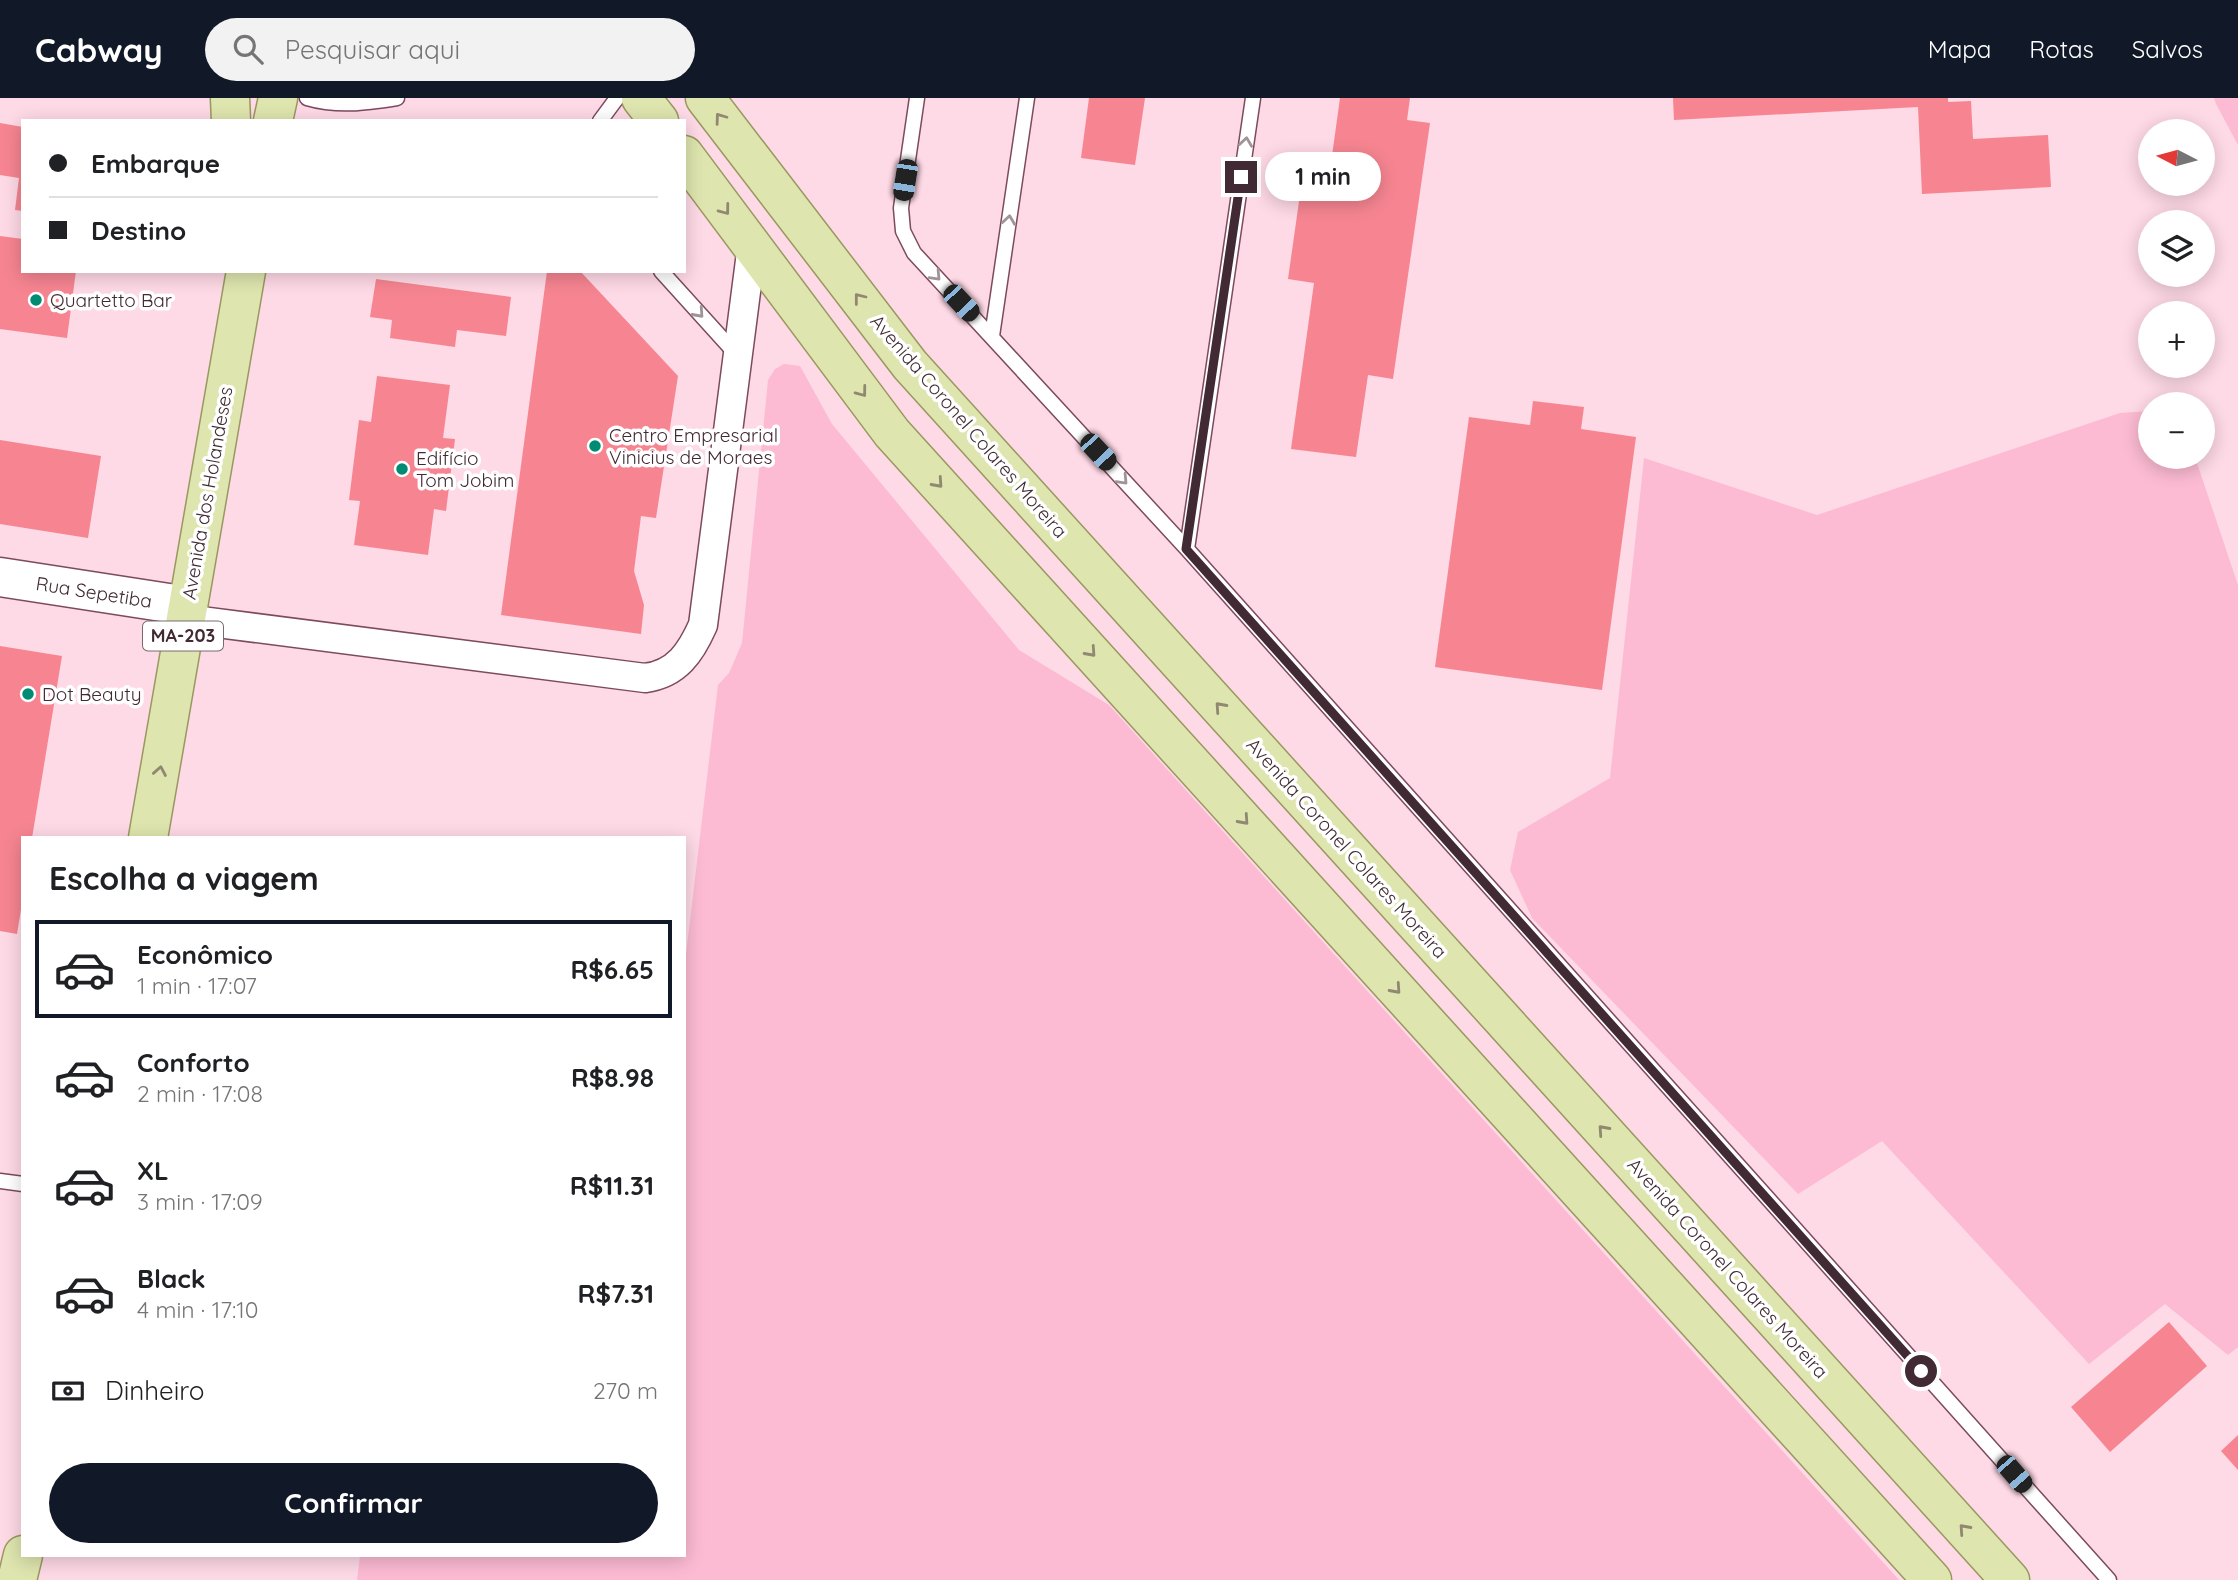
<!DOCTYPE html>
<html lang="pt">
<meta charset="utf-8">
<style>
:root{--surface:#fff;--page:#f2f2f2;--text:#202124;--muted:#757577;--line:#e0e0e0;--accent:#111827}
body{margin:0;font-family:Quicksand,sans-serif;background:var(--page);color:var(--text);height:100vh;display:flex;flex-direction:column;font-size:26px;white-space:nowrap}
*{box-sizing:border-box;margin:0}
p{font-size:23px;color:var(--muted)}
.icon{flex:none;width:38px;height:38px;fill:none;stroke:currentColor;stroke-width:2;stroke-linecap:round;stroke-linejoin:round}
.map{position:relative;flex:1;overflow:hidden}
.drawer{position:absolute;left:21px;top:738px;width:665px;height:721px;display:flex;flex-direction:column;background:var(--surface);border-radius:0px;box-shadow:0 4px 18px #0003}
.drawer>*{flex:none}
.hud{position:absolute;left:21px;top:21px;width:665px;height:154px;border-radius:0px;box-shadow:0 4px 18px #0003;display:grid;align-content:center;height:154px;padding:0 28px;background:var(--surface)}
.needle{width:46px;rotate:276deg}
.fabs{position:absolute;left:2138px;top:21px;display:grid;gap:14px}
.fabs a{display:grid;place-items:center;width:77px;height:77px;border-radius:50%;background:var(--surface);box-shadow:0 4px 18px #0003;font-size:35px}
.end{position:absolute;width:32px;height:32px;margin:-16px;border:9px solid #412a33;background:#fff;box-shadow:0 0 0 4px #fff}
.from{border-radius:50%}
.bubble{position:absolute;height:49px;border-radius:24px;background:var(--surface);box-shadow:0 4px 18px #0003;font-size:23px;font-weight:700;line-height:49px;text-align:center}
.car{position:absolute;width:21px;height:42px;margin:-21px -10px;border-radius:9px;box-shadow:0 0 5px 2px #0007;background:linear-gradient(#222 24%,#8ab4d8 0 40%,#222 0 76%,#8ab4d8 0 86%,#222 0)}
.hud b{display:flex;align-items:center;gap:24px;height:66px;font-size:26px}
.hud b+b{border-top:2px solid var(--line)}
.hud i{width:18px;height:18px;background:var(--text)}
ul{padding:0;list-style:none}
li{display:flex;align-items:center;gap:21px;height:98px;margin:0 14px 10px;padding:0 14px;border:4px solid transparent;border-radius:0px}
li div{flex:1}
li b{display:block;font-size:26px}
li em{font-style:normal;font-weight:700}
li.on{border-color:var(--accent)}
li>.icon{width:63px;height:63px;stroke-width:1.5}
h2{padding:0 28px;font-size:32px;line-height:84px}
.pay{display:flex;align-items:center;gap:18px;height:77px;padding:0 28px;font-size:26px}
.pay p{margin-inline-start:auto}
.action{display:flex;gap:14px;margin-top:auto;padding:14px 28px}
.action a{flex:1;height:80px;border-radius:42px;background:var(--accent);color:#fff;font-size:28px;font-weight:700;line-height:80px;text-align:center}
header{display:flex;align-items:center;gap:42px;box-sizing:border-box;height:98px;padding:0 35px;background:var(--accent);color:#fff}
header strong{font-size:33px}
nav{display:flex;gap:38px;margin-inline-start:auto;font-size:24px}
.search{width:490px;height:63px;background:var(--page);display:flex;align-items:center;gap:18px;box-sizing:border-box;padding:0 24px;border-radius:38px;color:var(--muted);font-size:26px}
.map>svg:first-child{display:block}
.green{fill:#fcbbd3}
.building{fill:#f68591}
.lines{fill:none;stroke-linecap:round;stroke-linejoin:round}
.lane-casing{stroke:#7d4a5e;stroke-width:17}
.street-casing{stroke:#7d4a5e;stroke-width:31}
.secondary-casing{stroke:#7d4a5e;stroke-width:41}
.primary-casing{stroke:#999860;stroke-width:41}
.lane{stroke:#fff;stroke-width:14}
.street{stroke:#fff;stroke-width:28}
.secondary{stroke:#fff;stroke-width:38}
.primary{stroke:#dee5ae;stroke-width:38}
.oneway{stroke:#908870}
.oneway2{stroke:#a09499}
.route{stroke:#412a33;stroke-width:9}
.poi-dot{fill:#008c73;stroke:#fff;stroke-width:2.5}
.labels{text-anchor:middle;stroke-width:7;stroke-linejoin:round;paint-order:stroke}
.shield{fill:#fff;stroke:#7a6a70;stroke-width:2}
.shield-label{font-size:18px;font-weight:bold;fill:#412a33}
.poi-label{font-size:19px;fill:#412a33;stroke:#fff;text-anchor:start}
.street-label{font-size:19px;fill:#412a33;stroke:#fff}
</style>
<header>
<strong>Cabway</strong>
<div class="search"><svg class="icon" aria-label="search" viewBox="0 0 24 24"><circle cx="10" cy="10" r="6"/><path d="M15 15l6 6"/></svg>Pesquisar aqui</div>
<nav><a>Mapa</a><a>Rotas</a><a>Salvos</a></nav>
</header>
<div class="map">
<svg width="2238" height="1482" viewBox="0 0 2238 1482">
<rect width="100%" height="100%" fill="#fed9e6"/>
<path class="green" d="M 2214,0 L 2238,0 L 2238,47 L 2216,6 Z
M 784,266 L 800,268 L 832,326 L 1019,552 L 1109,607 L 1899,1482 L 357,1482 L 360,1458 L 684,1458 L 684,873 L 718,587 L 729,575 L 742,545 L 768,282 L 775,271 Z
M 2151,313 L 2151,359 L 2195,359 L 2238,487 L 2238,1249 L 2228,1257 L 2165,1206 L 2089,1266 L 1882,1043 L 1798,1096 L 1532,820 L 1510,772 L 1518,734 L 1610,680 L 1644,360 L 1817,417 L 2120,315 Z"/>
<path class="building" d="M 1089,0 L 1145,0 L 1135,67 L 1081,60 Z
M 1340,0 L 1410,0 L 1407,22 L 1430,25 L 1393,281 L 1368,277 L 1356,359 L 1291,351 L 1314,185 L 1288,181 L 1305,61 L 1331,65 Z
M 1673,0 L 1948,0 L 1948,4 L 1971,3 L 1973,41 L 2048,37 L 2051,89 L 1922,96 L 1918,9 L 1674,22 Z
M 0,25 L 23,29 L 23,113 L 15,112 L 19,80 L 0,77 Z
M 0,138 L 23,141 L 23,173 L 76,173 L 67,240 L 0,231 Z
M 547,173 L 580,173 L 678,278 L 656,420 L 641,418 L 634,473 L 644,507 L 641,536 L 501,517 Z
M 376,181 L 511,199 L 506,238 L 457,232 L 455,249 L 390,240 L 392,222 L 370,219 Z
M 377,278 L 450,287 L 443,340 L 455,341 L 446,413 L 434,411 L 428,457 L 354,447 L 360,403 L 349,402 L 359,322 L 371,324 Z
M 1533,303 L 1584,309 L 1581,331 L 1636,339 L 1602,592 L 1435,569 L 1469,319 L 1530,327 Z
M 0,342 L 101,358 L 88,440 L 0,426 Z
M 0,548 L 62,558 L 32,740 L 23,740 L 23,799 L 17,836 L 0,833 Z
M 2169,1224 L 2207,1268 L 2110,1354 L 2071,1309 Z
M 2238,1337 L 2238,1372 L 2221,1353 Z"/>
<g class="lines">
<defs>
<path id="lane" d="M 307,0 C 338,9 365,5 397,0
M 917,0 L 901,110 L 903,133 L 914,155 L 1187,451 L 2109,1482
M 600,23 L 617,0
M 661,173 L 737,257
M 992,238 L 1027,0
M 1187,451 L 1253,0
M 0,1083 L 23,1086"/>
<path id="street" d="M 186,521 L 645,580 C 677,576 691,554 703,527 L 752,147"/>
<path id="secondary" d="M 0,479 L 188,508"/>
<path id="primary" d="M 230,0 L 231,23
M 641,0 L 659,23
M 705,0 L 910,267 L 2010,1482
M 273,23 L 278,0
M 684,57 L 892,335 L 1932,1482
M 148,740 L 246,173
M 17,1482 L 23,1457"/>
</defs>
<use href="#lane" class="lane-casing"/>
<use href="#street" class="street-casing"/>
<use href="#secondary" class="secondary-casing"/>
<use href="#primary" class="primary-casing"/>
<use href="#lane" class="lane"/>
<use href="#street" class="street"/>
<use href="#secondary" class="secondary"/>
<use href="#primary" class="primary"/>
</g>
<defs><path id="oneway-chevron" d="M-2-3.5L2.5 0L-2 3.5" fill="none" stroke-width="1.6" stroke-linecap="round" stroke-linejoin="round" transform="scale(1.75)"/></defs>
<g class="oneway">
<use href="#oneway-chevron" transform="translate(720 20) rotate(-126)"/>
<use href="#oneway-chevron" transform="translate(725 112) rotate(53)"/>
<use href="#oneway-chevron" transform="translate(859 200) rotate(-128)"/>
<use href="#oneway-chevron" transform="translate(862 294) rotate(53)"/>
<use href="#oneway-chevron" transform="translate(938 385) rotate(48)"/>
<use href="#oneway-chevron" transform="translate(1091 554) rotate(48)"/>
<use href="#oneway-chevron" transform="translate(1220 609) rotate(-132)"/>
<use href="#oneway-chevron" transform="translate(160 673) rotate(-80)"/>
<use href="#oneway-chevron" transform="translate(1244 722) rotate(48)"/>
<use href="#oneway-chevron" transform="translate(1396 891) rotate(48)"/>
<use href="#oneway-chevron" transform="translate(1603 1032) rotate(-132)"/>
<use href="#oneway-chevron" transform="translate(1964 1431) rotate(-132)"/>
</g>
<g class="oneway2">
<use href="#oneway-chevron" transform="translate(1246 44) rotate(-82)"/>
<use href="#oneway-chevron" transform="translate(1009 122) rotate(-82)"/>
<use href="#oneway-chevron" transform="translate(936 178) rotate(47)"/>
<use href="#oneway-chevron" transform="translate(699 215) rotate(48)"/>
<use href="#oneway-chevron" transform="translate(1123 382) rotate(47)"/>
</g>
<g class="lines">
<path class="route" d="M 1241,79 L 1186,451 L 1921,1273"/>
</g>
<g class="poi-dot">
<circle cx="36" cy="202" r="7"/>
<circle cx="595" cy="348" r="7"/>
<circle cx="402" cy="371" r="7"/>
<circle cx="28" cy="596" r="7"/>
</g>
<g class="labels">
<rect class="shield" x="143" y="523.5" width="80" height="29" rx="5"/>
<g class="shield-label">
<text x="183" y="544">MA-203</text>
</g>
<g class="poi-label">
<text x="50" y="209">Quartetto Bar</text>
<text x="609" y="344">Centro Empresarial<tspan x="609" dy="22">Vinicius de Moraes</tspan></text>
<text x="416" y="367">Edifício<tspan x="416" dy="22">Tom Jobim</tspan></text>
<text x="42" y="603">Dot Beauty</text>
</g>
<g class="street-label">
<text transform="translate(969 328) rotate(49)" y="7">Avenida Coronel Colares Moreira</text>
<text transform="translate(207 395) rotate(-80)" y="7">Avenida dos Holandeses</text>
<text transform="translate(94 494) rotate(9)" y="7">Rua Sepetiba</text>
<text transform="translate(1347 750) rotate(48)" y="7">Avenida Coronel Colares Moreira</text>
<text transform="translate(1728 1170) rotate(48)" y="7">Avenida Coronel Colares Moreira</text>
</g>
</g>
</svg>
<div class="fabs">
<a><svg class="needle" viewBox="-14 -14 28 28"><path d="M0-13l5 13h-10z" fill="#e53935"/><path d="M0 13l5-13h-10z" fill="#757577"/></svg></a>
<a><svg class="icon" aria-label="layers" viewBox="0 0 24 24"><path d="M12 4l9 5-9 5-9-5zM3 14l9 5 9-5"/></svg></a>
<a>+</a>
<a>−</a>
</div>
<i class="end from" style="left:1921px;top:1273px"></i>
<i class="end" style="left:1241px;top:79px"></i>
<div class="bubble" style="left:1265px;top:54px;width:116px">1 min</div>
<i class="car" style="left:905px;top:82px;rotate:189deg"></i>
<i class="car" style="left:961px;top:205px;rotate:137deg"></i>
<i class="car" style="left:1098px;top:354px;rotate:137deg"></i>
<i class="car" style="left:2014px;top:1376px;rotate:139deg"></i>
<div class="hud">
<b><i class="from"></i>Embarque</b>
<b><i></i>Destino</b>
</div>
<section class="drawer">
<h2>Escolha a viagem</h2>
<ul>
<li class="on"><svg class="icon" aria-label="car" viewBox="0 0 24 24"><path d="M5 17H2v-5l4-1 3-4h7l3 4 3 1v5h-3M9 17h6M6 11h13"/><circle cx="7" cy="17" r="2"/><circle cx="17" cy="17" r="2"/></svg><div><b>Econômico</b><p>1 min · 17:07</p></div><em>R$6.65</em></li>
<li><svg class="icon" aria-label="car" viewBox="0 0 24 24"><path d="M5 17H2v-5l4-1 3-4h7l3 4 3 1v5h-3M9 17h6M6 11h13"/><circle cx="7" cy="17" r="2"/><circle cx="17" cy="17" r="2"/></svg><div><b>Conforto</b><p>2 min · 17:08</p></div><em>R$8.98</em></li>
<li><svg class="icon" aria-label="car" viewBox="0 0 24 24"><path d="M5 17H2v-5l4-1 3-4h7l3 4 3 1v5h-3M9 17h6M6 11h13"/><circle cx="7" cy="17" r="2"/><circle cx="17" cy="17" r="2"/></svg><div><b>XL</b><p>3 min · 17:09</p></div><em>R$11.31</em></li>
<li><svg class="icon" aria-label="car" viewBox="0 0 24 24"><path d="M5 17H2v-5l4-1 3-4h7l3 4 3 1v5h-3M9 17h6M6 11h13"/><circle cx="7" cy="17" r="2"/><circle cx="17" cy="17" r="2"/></svg><div><b>Black</b><p>4 min · 17:10</p></div><em>R$7.31</em></li>
</ul>
<div class="pay"><svg class="icon" aria-label="cash" viewBox="0 0 24 24"><path d="M3 7h18v10H3z"/><circle cx="12" cy="12" r="2"/></svg>Dinheiro<p>270 m</p></div>
<div class="action"><a>Confirmar</a></div>
</section>
</div>
